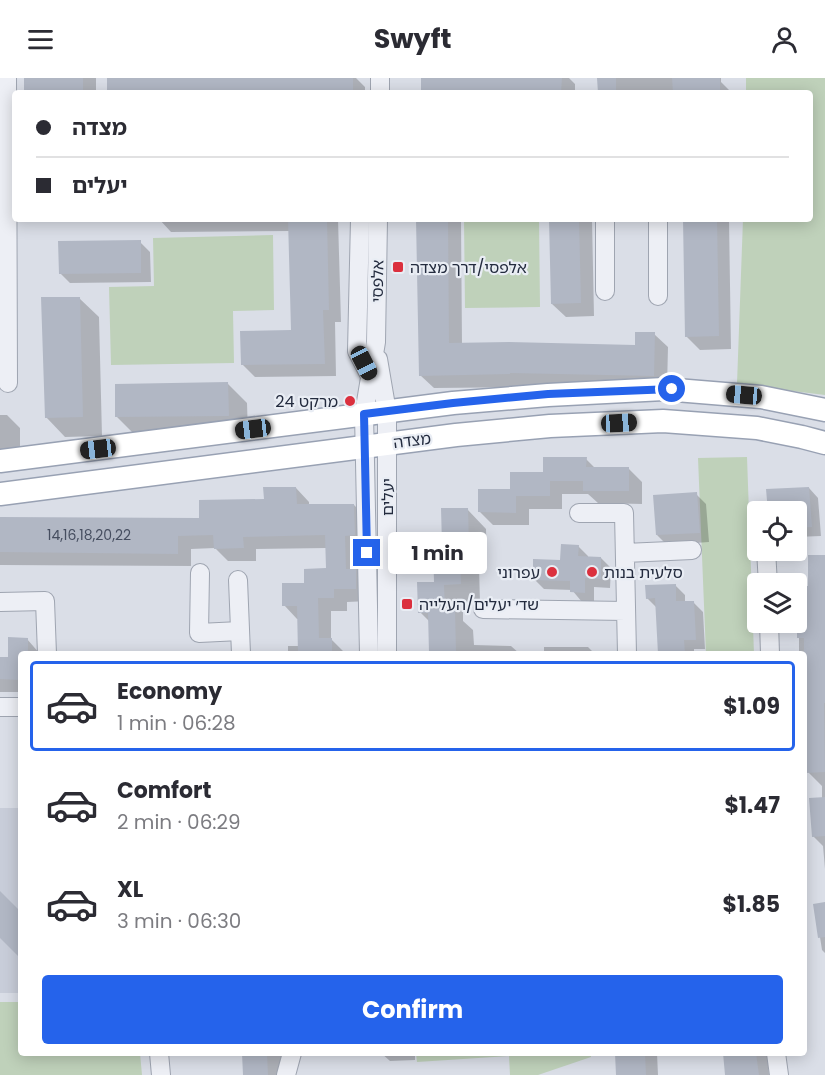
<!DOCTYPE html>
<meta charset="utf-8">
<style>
:root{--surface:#fff;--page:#f2f2f3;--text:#2b2b33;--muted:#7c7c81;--line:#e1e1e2;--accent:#2563eb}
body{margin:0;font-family:Poppins,"Noto Sans Hebrew",sans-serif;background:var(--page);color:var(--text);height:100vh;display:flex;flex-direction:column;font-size:22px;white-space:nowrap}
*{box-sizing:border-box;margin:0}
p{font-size:20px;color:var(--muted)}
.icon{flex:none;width:33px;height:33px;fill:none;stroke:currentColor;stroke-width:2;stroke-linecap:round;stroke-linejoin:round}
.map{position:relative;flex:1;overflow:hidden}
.side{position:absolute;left:18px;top:573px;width:789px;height:405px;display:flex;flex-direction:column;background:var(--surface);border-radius:6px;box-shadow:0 3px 15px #0003}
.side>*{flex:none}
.guide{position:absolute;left:12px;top:12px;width:801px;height:132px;border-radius:6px;box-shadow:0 3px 15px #0003;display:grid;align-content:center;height:132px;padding:0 24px;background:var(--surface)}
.buttons{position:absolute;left:747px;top:423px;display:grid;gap:12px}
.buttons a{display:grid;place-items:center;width:60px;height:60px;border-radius:6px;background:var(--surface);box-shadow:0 3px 15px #0003;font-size:30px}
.end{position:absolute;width:27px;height:27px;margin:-14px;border:8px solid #2563eb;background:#fff;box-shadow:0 0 0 3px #fff}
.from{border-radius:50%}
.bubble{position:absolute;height:42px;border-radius:6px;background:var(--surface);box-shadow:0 3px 15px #0003;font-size:20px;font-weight:700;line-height:42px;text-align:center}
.car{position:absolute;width:18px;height:36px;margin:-18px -9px;border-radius:8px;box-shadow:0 0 4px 2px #0007;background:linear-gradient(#222 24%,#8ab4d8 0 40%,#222 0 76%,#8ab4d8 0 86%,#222 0)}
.guide b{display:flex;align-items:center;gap:21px;height:57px;font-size:22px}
.guide b+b{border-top:2px solid var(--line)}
.guide i{width:15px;height:15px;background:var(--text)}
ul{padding:10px 0 0;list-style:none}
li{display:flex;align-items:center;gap:18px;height:90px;margin:0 12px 9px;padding:0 12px;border:3px solid transparent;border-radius:6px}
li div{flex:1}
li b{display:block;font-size:22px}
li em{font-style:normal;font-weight:700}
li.on{border-color:var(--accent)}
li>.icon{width:54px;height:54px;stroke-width:1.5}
.action{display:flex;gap:12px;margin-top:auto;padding:12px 24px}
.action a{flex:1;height:69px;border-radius:6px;background:var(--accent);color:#fff;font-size:24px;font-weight:700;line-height:69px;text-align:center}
header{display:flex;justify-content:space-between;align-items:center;height:78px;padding:0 24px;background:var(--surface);font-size:27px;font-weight:700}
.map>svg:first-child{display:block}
.built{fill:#c8cdd9}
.green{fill:#bfd1ba}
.shadow{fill:#0003}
.building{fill:#b1b7c4}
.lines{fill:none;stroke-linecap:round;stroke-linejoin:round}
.minor-casing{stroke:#9fa5b1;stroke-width:20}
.major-casing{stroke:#98a1b3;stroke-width:25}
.minor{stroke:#edeff5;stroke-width:18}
.major{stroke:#fff;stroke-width:22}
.route{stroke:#2563eb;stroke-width:8}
.poi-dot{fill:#db303e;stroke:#e9edf4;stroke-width:2}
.labels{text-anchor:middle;stroke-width:4.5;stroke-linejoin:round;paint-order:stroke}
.number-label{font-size:14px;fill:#464e60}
.poi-label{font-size:16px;fill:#232b3e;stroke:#e9edf4;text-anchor:start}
.street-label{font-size:16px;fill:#232b3e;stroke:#e9edf4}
</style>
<header><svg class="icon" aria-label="menu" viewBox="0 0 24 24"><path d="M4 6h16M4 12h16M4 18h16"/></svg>Swyft<svg class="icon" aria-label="person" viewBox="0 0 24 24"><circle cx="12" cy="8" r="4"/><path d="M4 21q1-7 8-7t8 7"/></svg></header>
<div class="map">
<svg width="825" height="997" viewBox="0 0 825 997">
<rect width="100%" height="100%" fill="#dadee7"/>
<path class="built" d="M 0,730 L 21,730 L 21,915 L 0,915 Z"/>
<path class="green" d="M 746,0 L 825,0 L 825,317 L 737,306 L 743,141 L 810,141 L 810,15 L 746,15 Z
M 464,141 L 539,141 L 540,229 L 465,230 Z
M 273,157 L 274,232 L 233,233 L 234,285 L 111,287 L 109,209 L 154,208 L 153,160 Z
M 747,379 L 754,576 L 706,576 L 698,380 Z
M 0,924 L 21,924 L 21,975 L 140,975 L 142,997 L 0,997 Z
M 416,975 L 591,975 L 591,979 L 538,997 L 510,997 L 509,978 L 417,984 Z"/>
<path class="shadow" d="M 25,0 L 96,0 L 96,15 L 26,15 Z
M 108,0 L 356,0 L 365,9 L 365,15 L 112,15 L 108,12 Z
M 423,0 L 569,0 L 575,6 L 575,15 L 426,15 L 423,11 Z
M 599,0 L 721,0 L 721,4 L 729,12 L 729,15 L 599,15 Z
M 159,141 L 338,141 L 341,244 L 335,244 L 336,298 L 255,299 L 242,286 L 293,254 L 290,153 L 171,154 Z
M 418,141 L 461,141 L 462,266 L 637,269 L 654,256 L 668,269 L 667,310 L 522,307 L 522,309 L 434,310 L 420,297 Z
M 550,141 L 592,141 L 594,238 L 566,239 L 552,226 Z
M 684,141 L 729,141 L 731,271 L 700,272 L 686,258 Z
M 140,164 L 150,174 L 151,204 L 70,205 L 60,195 Z
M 79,220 L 99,239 L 102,358 L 65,359 L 46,339 Z
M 228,306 L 247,325 L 248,356 L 136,358 L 117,339 Z
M 0,337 L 7,337 L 20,350 L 20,376 L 0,376 Z
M 586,381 L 596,391 L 629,391 L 642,404 L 642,426 L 598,425 L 588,416 L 562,416 L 562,431 L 529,431 L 529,447 L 493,447 L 480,434 L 511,413 Z
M 296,410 L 309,424 L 309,428 L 354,427 L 367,440 L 367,470 L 358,470 L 358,495 L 369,506 L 369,523 L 347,524 L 347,533 L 331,533 L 331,561 L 344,574 L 344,576 L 288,576 L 288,568 L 300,568 L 299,541 L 297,541 L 284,527 L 306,506 L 328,492 L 327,470 L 256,471 L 256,483 L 228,483 L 215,470 L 191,471 L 191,488 L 0,487 L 0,441 L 201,442 L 265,422 Z
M 809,410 L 818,420 L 821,458 L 796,459 L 796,434 Z
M 696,416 L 706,426 L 709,464 L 667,467 L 657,457 Z
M 467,431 L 486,451 L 487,488 L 479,488 L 480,525 L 463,526 L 463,543 L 473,552 L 474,567 L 511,568 L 520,576 L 432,576 L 430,574 L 430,544 L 420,534 L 436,505 L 444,468 Z
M 578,468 L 588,478 L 588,480 L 601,480 L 611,490 L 610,510 L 594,509 L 594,524 L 582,524 L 572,512 L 544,511 L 534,501 L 562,484 Z
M 825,479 L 825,791 L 823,768 L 813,758 L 822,720 L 822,708 L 808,694 L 804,639 L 804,576 L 799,576 L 799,509 L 809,510 Z
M 675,507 L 685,517 L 685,524 L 693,524 L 703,534 L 705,571 L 694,571 L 694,576 L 659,576 L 657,530 L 647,520 Z
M 27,561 L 40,576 L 21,576 L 21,614 L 0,614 L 0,581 L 9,581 Z
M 544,569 L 588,569 L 595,576 L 544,576 Z
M 825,826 L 825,875 L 822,872 L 815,827 Z
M 244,975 L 286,975 L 286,997 L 244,997 Z
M 381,975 L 415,975 L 415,982 L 390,983 Z
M 616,975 L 657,975 L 658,997 L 617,997 Z
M 724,975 L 767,975 L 769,997 L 727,997 Z"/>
<path class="building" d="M 24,0 L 83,0 L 83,15 L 24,15 Z
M 107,0 L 353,0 L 353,15 L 181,15 L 181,14 L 107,12 Z
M 421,0 L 562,0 L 561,15 L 421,12 Z
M 597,0 L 616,0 L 616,15 L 598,15 Z
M 672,0 L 720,0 L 720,15 L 673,15 Z
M 288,141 L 327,141 L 329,232 L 323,232 L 325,286 L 241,287 L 240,253 L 291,252 Z
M 416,141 L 448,141 L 449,265 L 509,264 L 635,267 L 635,254 L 655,254 L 654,298 L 510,295 L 510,296 L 419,298 Z
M 549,141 L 579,141 L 581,225 L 551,226 Z
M 683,141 L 717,141 L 719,258 L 685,259 Z
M 141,162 L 141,195 L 59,196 L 58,163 Z
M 41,219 L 80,219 L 83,339 L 45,340 Z
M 228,304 L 229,338 L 115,339 L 115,306 Z
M 543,379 L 587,379 L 586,389 L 629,389 L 629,413 L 583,413 L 583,403 L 550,403 L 550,418 L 516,418 L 516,435 L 478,434 L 478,411 L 510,411 L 510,394 L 543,394 Z
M 263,409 L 296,409 L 297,426 L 354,426 L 355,457 L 345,458 L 346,491 L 356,491 L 356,511 L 334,511 L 334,520 L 318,520 L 319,560 L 332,560 L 332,576 L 298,576 L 297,528 L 282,528 L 282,505 L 304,505 L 304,491 L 326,490 L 325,457 L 243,459 L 244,470 L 214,471 L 213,457 L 178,458 L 178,476 L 0,474 L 0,439 L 199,440 L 199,422 L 264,421 Z
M 809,409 L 812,449 L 796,450 L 796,434 L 768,434 L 766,411 Z
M 697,414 L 700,455 L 656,457 L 653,417 Z
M 441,430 L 468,430 L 469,469 L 460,469 L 461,506 L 444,507 L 445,532 L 455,532 L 456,574 L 429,575 L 428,535 L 418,535 L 417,504 L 434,504 L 433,467 L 442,467 Z
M 561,466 L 579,467 L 578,478 L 601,479 L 601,501 L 585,500 L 585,515 L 570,514 L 570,503 L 533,502 L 533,481 L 560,482 Z
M 808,477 L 825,477 L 825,625 L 824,625 L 825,694 L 806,695 L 804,660 L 804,560 L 797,560 L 797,508 L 808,508 Z
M 676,506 L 676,523 L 694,523 L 696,562 L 684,562 L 685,576 L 658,576 L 655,520 L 646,521 L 645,507 Z
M 8,559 L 28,560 L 28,576 L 21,576 L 21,602 L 0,601 L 0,579 L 8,579 Z
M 825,719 L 825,758 L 812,759 L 809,720 Z
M 0,813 L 21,834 L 21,881 L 0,860 Z
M 825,824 L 825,859 L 818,860 L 813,826 Z
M 242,975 L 267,975 L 268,997 L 243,997 Z
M 615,975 L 645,975 L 646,997 L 616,997 Z
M 723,975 L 756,975 L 759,997 L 725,997 Z"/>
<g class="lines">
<defs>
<path id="minor" d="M 7,0 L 8,305
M 380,15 L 380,0
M 360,141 L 357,273 L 370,298
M 658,141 L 658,218
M 605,213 L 605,141
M 378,281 L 387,334 L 387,576
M 579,435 L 624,435 L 627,576
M 766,472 L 768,506
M 625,475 L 692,472
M 200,495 L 199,555 L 240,553
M 238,502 L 241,576
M 0,524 L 45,523 L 47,576
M 483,531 L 626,533
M 769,544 L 770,576
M 369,576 L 364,336 L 376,264 L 378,141
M 0,629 L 21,629
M 159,975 L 161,997
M 776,975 L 779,997
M 286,997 L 292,975"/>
<path id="major" d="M 0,383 L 453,325 L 548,317 L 664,311 L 761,319 L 825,332
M 0,416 L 456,357 L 550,348 L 663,343 L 757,350 L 802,359 L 825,365"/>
</defs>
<use href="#minor" class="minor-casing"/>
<use href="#major" class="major-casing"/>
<use href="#minor" class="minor"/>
<use href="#major" class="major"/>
</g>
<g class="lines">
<path class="route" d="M 367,475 L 364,336 L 453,325 L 548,316 L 672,311"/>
</g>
<g class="poi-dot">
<rect x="392" y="183" width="12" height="12" rx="3"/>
<circle cx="350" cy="323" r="6"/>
<circle cx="552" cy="494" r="6"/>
<circle cx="592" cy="494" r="6"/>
<rect x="401" y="520" width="12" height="12" rx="3"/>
</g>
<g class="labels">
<g class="number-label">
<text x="89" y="462">14,16,18,20,22</text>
</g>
<g class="poi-label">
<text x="410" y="195">אלפסי/דרך מצדה</text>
<text x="338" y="329" text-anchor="end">מרקט 24</text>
<text x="540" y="500" text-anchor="end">עפרוני</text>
<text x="604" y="500">סלעית בנות</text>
<text x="419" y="532">שד׳ יעלים/העלייה</text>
</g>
<g class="street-label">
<text transform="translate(377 203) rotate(-89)" y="6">אלפסי</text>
<text transform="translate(412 362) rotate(-7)" y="6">מצדה</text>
<text transform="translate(387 419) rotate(-90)" y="6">יעלים</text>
</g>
</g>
</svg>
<div class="buttons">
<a><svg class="icon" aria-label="locate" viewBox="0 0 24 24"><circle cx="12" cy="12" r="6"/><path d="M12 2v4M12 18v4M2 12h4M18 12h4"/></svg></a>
<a><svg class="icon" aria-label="layers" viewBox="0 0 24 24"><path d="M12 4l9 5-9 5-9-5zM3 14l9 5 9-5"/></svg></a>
</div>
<i class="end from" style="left:672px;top:311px"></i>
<i class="end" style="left:367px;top:475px"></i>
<div class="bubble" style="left:388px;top:454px;width:99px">1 min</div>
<i class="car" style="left:364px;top:285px;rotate:153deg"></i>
<i class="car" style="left:744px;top:317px;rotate:275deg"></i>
<i class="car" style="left:619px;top:345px;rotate:87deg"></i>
<i class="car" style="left:253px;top:351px;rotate:263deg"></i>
<i class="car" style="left:98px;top:371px;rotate:263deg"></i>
<div class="guide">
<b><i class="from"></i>מצדה</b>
<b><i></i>יעלים</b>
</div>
<section class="side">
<ul>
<li class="on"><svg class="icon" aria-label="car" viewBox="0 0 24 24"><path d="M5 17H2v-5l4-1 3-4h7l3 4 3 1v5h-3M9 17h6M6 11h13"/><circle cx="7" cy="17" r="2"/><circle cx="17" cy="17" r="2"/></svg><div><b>Economy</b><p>1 min · 06:28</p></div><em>$1.09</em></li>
<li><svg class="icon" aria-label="car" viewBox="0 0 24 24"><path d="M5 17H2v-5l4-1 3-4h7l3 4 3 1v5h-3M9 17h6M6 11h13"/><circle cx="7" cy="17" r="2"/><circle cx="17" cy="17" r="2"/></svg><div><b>Comfort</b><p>2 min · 06:29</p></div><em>$1.47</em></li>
<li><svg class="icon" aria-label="car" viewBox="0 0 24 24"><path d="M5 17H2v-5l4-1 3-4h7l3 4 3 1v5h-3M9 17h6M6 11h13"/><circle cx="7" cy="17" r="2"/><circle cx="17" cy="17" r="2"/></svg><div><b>XL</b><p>3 min · 06:30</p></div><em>$1.85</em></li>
</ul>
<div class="action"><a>Confirm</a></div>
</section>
</div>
